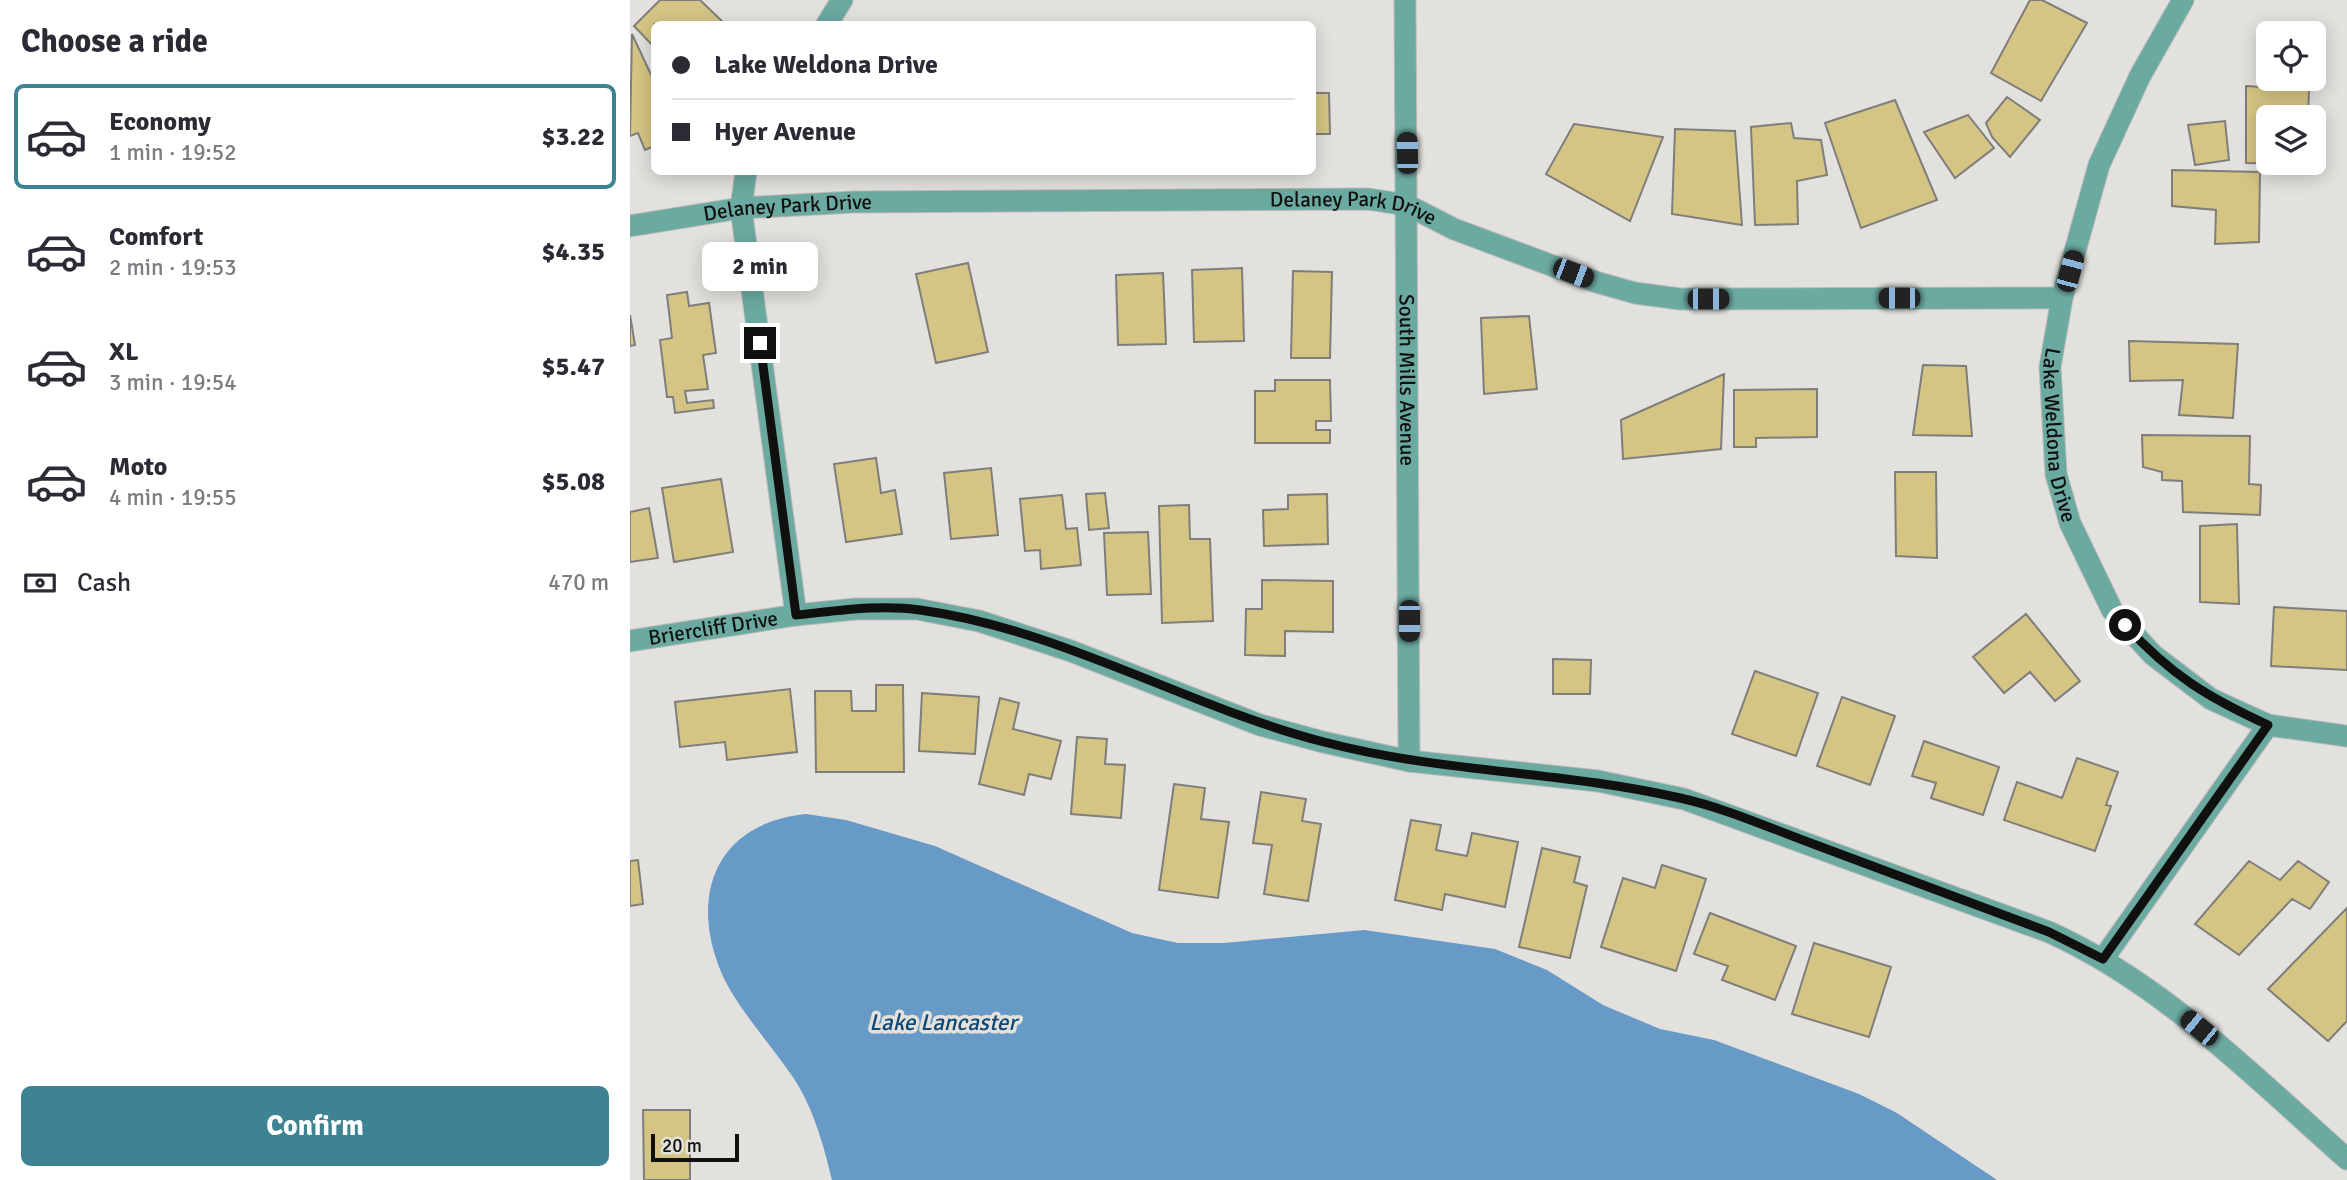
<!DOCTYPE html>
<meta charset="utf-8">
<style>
:root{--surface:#fff;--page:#f2f2f3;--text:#2b2b33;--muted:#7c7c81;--line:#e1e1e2;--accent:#3e8391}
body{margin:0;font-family:Signika,sans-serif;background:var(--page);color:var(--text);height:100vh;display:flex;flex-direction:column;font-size:26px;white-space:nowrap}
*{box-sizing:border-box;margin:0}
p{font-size:23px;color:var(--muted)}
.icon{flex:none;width:38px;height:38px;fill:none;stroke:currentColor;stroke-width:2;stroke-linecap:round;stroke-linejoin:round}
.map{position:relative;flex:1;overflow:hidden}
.side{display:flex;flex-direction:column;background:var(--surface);width:630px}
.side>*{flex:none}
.top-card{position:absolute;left:21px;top:21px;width:665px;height:154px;border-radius:10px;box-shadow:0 4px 18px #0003;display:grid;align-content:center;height:154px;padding:0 21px;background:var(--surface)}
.tools{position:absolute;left:1626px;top:21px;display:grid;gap:14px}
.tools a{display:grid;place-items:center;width:70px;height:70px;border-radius:10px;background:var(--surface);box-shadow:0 4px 18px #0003;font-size:35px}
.scale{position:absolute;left:21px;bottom:18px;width:88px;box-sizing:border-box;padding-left:7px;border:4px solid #10100f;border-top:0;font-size:19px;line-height:24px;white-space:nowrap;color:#10100f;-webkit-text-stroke:5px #e2e1dd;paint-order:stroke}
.end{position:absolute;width:32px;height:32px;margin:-16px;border:9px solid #10100f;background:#fff;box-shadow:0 0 0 4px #fff}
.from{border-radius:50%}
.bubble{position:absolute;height:49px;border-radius:10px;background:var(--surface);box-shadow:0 4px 18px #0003;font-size:23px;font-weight:700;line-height:49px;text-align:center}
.car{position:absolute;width:21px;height:42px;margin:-21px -10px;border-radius:9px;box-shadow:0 0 5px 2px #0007;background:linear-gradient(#222 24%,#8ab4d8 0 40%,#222 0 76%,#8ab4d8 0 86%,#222 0)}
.top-card b{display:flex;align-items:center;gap:24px;height:66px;font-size:26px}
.top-card b+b{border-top:2px solid var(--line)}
.top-card i{width:18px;height:18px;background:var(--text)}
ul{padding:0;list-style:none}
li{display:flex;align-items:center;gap:21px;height:105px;margin:0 14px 10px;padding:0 7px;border:4px solid transparent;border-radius:10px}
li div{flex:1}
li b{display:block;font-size:26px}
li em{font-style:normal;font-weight:700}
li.active{border-color:var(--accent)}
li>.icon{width:63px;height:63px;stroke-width:1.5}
h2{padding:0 21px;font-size:32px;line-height:84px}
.pay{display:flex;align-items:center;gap:18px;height:77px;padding:0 21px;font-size:26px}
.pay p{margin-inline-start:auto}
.primary-button{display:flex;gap:14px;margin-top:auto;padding:14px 21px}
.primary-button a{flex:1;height:80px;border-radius:10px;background:var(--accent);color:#fff;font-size:28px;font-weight:700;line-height:80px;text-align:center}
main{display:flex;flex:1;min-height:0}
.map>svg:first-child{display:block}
.water{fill:#679ac7}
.building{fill:#d5c584;stroke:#7f7e7b;stroke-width:2}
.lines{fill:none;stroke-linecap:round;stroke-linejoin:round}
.minor-casing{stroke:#bcbbb8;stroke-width:23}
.tertiary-casing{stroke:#bcbbb8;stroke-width:23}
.minor{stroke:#6baaa1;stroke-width:21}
.tertiary{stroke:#6baaa1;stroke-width:21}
.route{stroke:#10100f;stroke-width:9}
.labels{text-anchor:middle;stroke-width:7;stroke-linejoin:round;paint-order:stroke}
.street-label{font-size:21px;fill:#10100f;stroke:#e2e1dd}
.water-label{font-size:23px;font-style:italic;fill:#0d4974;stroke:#e2e1dd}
</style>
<main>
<section class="side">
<h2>Choose a ride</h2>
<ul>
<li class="active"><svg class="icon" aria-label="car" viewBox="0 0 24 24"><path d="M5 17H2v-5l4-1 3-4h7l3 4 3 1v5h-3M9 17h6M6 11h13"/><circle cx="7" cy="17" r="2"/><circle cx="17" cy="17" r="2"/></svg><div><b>Economy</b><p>1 min · 19:52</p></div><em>$3.22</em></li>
<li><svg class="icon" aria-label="car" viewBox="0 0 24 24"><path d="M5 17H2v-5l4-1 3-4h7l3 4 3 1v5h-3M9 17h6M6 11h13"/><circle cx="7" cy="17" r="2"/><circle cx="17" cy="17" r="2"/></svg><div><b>Comfort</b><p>2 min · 19:53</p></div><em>$4.35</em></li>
<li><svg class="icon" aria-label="car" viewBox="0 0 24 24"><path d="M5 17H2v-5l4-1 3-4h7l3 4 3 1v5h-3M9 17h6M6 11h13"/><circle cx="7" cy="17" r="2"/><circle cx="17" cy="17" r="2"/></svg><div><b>XL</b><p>3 min · 19:54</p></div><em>$5.47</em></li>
<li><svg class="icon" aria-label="car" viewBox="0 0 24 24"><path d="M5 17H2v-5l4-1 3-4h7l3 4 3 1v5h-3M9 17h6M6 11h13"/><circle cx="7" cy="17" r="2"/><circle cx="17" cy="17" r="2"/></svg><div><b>Moto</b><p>4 min · 19:55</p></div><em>$5.08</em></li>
</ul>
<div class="pay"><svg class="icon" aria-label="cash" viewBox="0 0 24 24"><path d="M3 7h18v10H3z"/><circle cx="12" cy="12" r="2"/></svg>Cash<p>470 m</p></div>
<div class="primary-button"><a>Confirm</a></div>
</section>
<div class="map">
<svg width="1717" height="1180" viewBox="0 0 1717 1180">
<rect width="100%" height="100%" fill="#e2e1dd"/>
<path class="water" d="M 176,814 L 216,820 L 305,846 L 502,933 L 548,943 L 594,943 L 734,930 L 865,949 L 917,970 L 973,1005 L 1030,1029 L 1084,1040 L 1229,1094 L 1267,1113 L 1367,1180 L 202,1180 C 194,1147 185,1114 168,1085 C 147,1051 107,1009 92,974 C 58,895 86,823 176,814 Z"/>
<path class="building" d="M 30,0 L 70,0 L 95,24 L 24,24 L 24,47 L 4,26 Z
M 1400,0 L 1412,0 L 1457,23 L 1411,101 L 1361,73 Z
M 2,34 L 24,81 L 24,146 L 15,150 L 8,133 L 0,136 Z
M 1616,86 L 1679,90 L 1678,117 L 1638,117 L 1638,163 L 1675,164 L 1616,163 Z
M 682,93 L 699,93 L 700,134 L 682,134 Z
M 1377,97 L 1410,120 L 1380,157 L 1362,137 L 1356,123 Z
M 1265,100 L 1307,200 L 1231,228 L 1195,123 Z
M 1338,115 L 1364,148 L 1325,178 L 1294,132 Z
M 1595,121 L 1599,160 L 1565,165 L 1558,125 Z
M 1161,123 L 1164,138 L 1191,140 L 1197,175 L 1167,181 L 1168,224 L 1125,225 L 1121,127 Z
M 944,124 L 1033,137 L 1000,221 L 916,174 Z
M 1045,129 L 1105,131 L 1112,225 L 1042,214 Z
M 1542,170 L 1630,172 L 1629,242 L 1585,244 L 1586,210 L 1542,206 Z
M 338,263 L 358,352 L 306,363 L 286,274 Z
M 612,268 L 614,341 L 564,342 L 562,270 Z
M 663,271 L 702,272 L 700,358 L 661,358 Z
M 533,273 L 536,344 L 488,345 L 486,275 Z
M 57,292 L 59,306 L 79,303 L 86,353 L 73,355 L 78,389 L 55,391 L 57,403 L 83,400 L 84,408 L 45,413 L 43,397 L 37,397 L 30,340 L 42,338 L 37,295 Z
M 0,315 L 5,345 L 0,346 Z
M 899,316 L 907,389 L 854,394 L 851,318 Z
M 1499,341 L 1608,344 L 1603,418 L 1549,415 L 1553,380 L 1500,381 Z
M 1293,365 L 1336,366 L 1342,436 L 1283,435 Z
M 1094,374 L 1091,449 L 993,459 L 991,420 Z
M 645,380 L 700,380 L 701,421 L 686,421 L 686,430 L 700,430 L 700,443 L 625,443 L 625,391 L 645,391 Z
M 1187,389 L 1187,437 L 1126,438 L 1126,447 L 1104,447 L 1104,390 Z
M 1512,435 L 1620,436 L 1619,484 L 1631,485 L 1630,515 L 1553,512 L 1552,481 L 1532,480 L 1532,472 L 1513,467 Z
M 246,458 L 251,493 L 265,490 L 272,534 L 216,542 L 204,464 Z
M 361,468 L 368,535 L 321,539 L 314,473 Z
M 1265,472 L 1306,472 L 1307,558 L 1266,556 Z
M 91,479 L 103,552 L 44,562 L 32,488 Z
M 475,493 L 479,528 L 459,530 L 456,494 Z
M 697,494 L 698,544 L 634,546 L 633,510 L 658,509 L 658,495 Z
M 432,495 L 436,529 L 447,528 L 451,565 L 411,569 L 410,550 L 395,551 L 390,499 Z
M 559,505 L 560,539 L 580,539 L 583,621 L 532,623 L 529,506 Z
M 19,508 L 28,558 L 0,562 L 0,512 Z
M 1607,524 L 1609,604 L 1570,602 L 1570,526 Z
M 518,532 L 521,594 L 477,595 L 474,533 Z
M 632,580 L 703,581 L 703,632 L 655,631 L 655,656 L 615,655 L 616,609 L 632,609 Z
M 1644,607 L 1717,611 L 1717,670 L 1641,666 Z
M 1396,614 L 1450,681 L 1425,701 L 1400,672 L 1374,693 L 1343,657 Z
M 923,659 L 961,660 L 960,694 L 923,694 Z
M 1125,671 L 1188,693 L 1166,756 L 1102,734 Z
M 246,685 L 273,685 L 274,772 L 186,772 L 185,691 L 221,691 L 222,711 L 246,711 Z
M 160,689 L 167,752 L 97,760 L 95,742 L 50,747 L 45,702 Z
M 292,693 L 349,697 L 345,754 L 289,751 Z
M 1212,697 L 1265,716 L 1240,785 L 1187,766 Z
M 370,698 L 389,703 L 383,729 L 431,741 L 421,779 L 399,774 L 394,795 L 349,784 Z
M 447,737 L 477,739 L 475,764 L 495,765 L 491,818 L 441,814 Z
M 1294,741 L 1369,767 L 1353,815 L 1301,798 L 1306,783 L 1282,776 Z
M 1447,758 L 1488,772 L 1476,805 L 1481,806 L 1465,851 L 1374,820 L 1387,782 L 1432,798 Z
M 544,784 L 575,788 L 571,819 L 599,822 L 588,898 L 529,890 Z
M 631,792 L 676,799 L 672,821 L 691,824 L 678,901 L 634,894 L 642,845 L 623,843 Z
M 781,820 L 811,825 L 806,850 L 837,856 L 842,833 L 888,842 L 875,907 L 815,894 L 812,910 L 765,900 Z
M 912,848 L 950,857 L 944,882 L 957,886 L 940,958 L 889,947 Z
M 8,860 L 13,904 L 0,906 L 0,861 Z
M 1619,861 L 1650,880 L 1668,861 L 1699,882 L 1680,909 L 1662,899 L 1609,955 L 1565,924 Z
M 1032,865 L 1076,879 L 1046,971 L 971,947 L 993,878 L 1025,888 Z
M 1717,908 L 1717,1021 L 1698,1041 L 1638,989 Z
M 1080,913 L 1166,946 L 1145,1000 L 1092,980 L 1098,966 L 1064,954 Z
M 1184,943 L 1261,967 L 1239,1037 L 1162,1014 Z
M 13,1110 L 60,1110 L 60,1180 L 14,1180 Z"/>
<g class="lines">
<defs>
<g id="minor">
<path id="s1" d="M 1553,0 L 1510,76 L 1469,165 L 1432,298 L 1420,367 L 1426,474 L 1440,523 L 1482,610 L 1523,655 L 1581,699 L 1638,725 L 1717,736"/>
<path d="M 197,24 L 212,0"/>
<path d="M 116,172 L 111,208 L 166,615"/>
<path id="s2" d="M 0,226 L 111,208 L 224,202 L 738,199 L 777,205 L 824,229 L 966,282 L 1005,293 L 1050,299 L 1432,298"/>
<path d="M 1473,959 L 1638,725"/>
</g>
<g id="tertiary">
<path id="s3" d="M 775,0 L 779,761"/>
<path id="s4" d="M 0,641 L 166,615 L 226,609 L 287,609 L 349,621 L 441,651 L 630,725 L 693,742 L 779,761 L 968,781 L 1054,799 L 1419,932 C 1534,984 1624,1077 1717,1159"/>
</g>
</defs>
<use href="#minor" class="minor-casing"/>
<use href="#tertiary" class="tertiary-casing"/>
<use href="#minor" class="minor"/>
<use href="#tertiary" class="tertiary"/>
</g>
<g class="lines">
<path class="route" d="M 130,343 L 166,615 C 207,611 250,604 290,610 C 431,629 558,707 694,742 C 811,773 932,771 1050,798 C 1096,808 1142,829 1186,845 C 1264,874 1342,903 1419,932 L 1473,959 L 1638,725 C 1577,697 1541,675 1495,625"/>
</g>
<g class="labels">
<g class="street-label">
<text dy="7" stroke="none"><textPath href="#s2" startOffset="159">Delaney Park Drive</textPath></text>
<text dy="7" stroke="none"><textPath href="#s2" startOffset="726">Delaney Park Drive</textPath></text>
<text dy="7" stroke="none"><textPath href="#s3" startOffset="380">South Mills Avenue</textPath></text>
<text dy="7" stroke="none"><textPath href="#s1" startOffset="462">Lake Weldona Drive</textPath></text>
<text dy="7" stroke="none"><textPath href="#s4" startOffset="84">Briercliff Drive</textPath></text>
</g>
<g class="water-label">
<text x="313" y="1030">Lake Lancaster</text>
</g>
</g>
</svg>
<div class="tools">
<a><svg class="icon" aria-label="locate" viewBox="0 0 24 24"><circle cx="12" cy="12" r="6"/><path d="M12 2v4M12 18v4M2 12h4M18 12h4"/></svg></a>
<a><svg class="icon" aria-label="layers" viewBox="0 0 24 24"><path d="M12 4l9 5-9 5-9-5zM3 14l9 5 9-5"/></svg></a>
</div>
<div class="scale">20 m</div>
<i class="end from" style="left:1495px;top:625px"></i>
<i class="end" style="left:130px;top:343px"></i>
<div class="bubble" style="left:72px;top:242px;width:116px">2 min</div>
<i class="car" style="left:777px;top:153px;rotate:359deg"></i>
<i class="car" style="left:1440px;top:271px;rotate:15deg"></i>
<i class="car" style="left:943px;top:273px;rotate:111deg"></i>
<i class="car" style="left:1269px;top:298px;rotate:270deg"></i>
<i class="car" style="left:1078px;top:299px;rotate:90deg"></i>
<i class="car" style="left:779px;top:621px;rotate:180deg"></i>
<i class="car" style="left:1569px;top:1028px;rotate:309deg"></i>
<div class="top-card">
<b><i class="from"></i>Lake Weldona Drive</b>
<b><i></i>Hyer Avenue</b>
</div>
</div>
</main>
